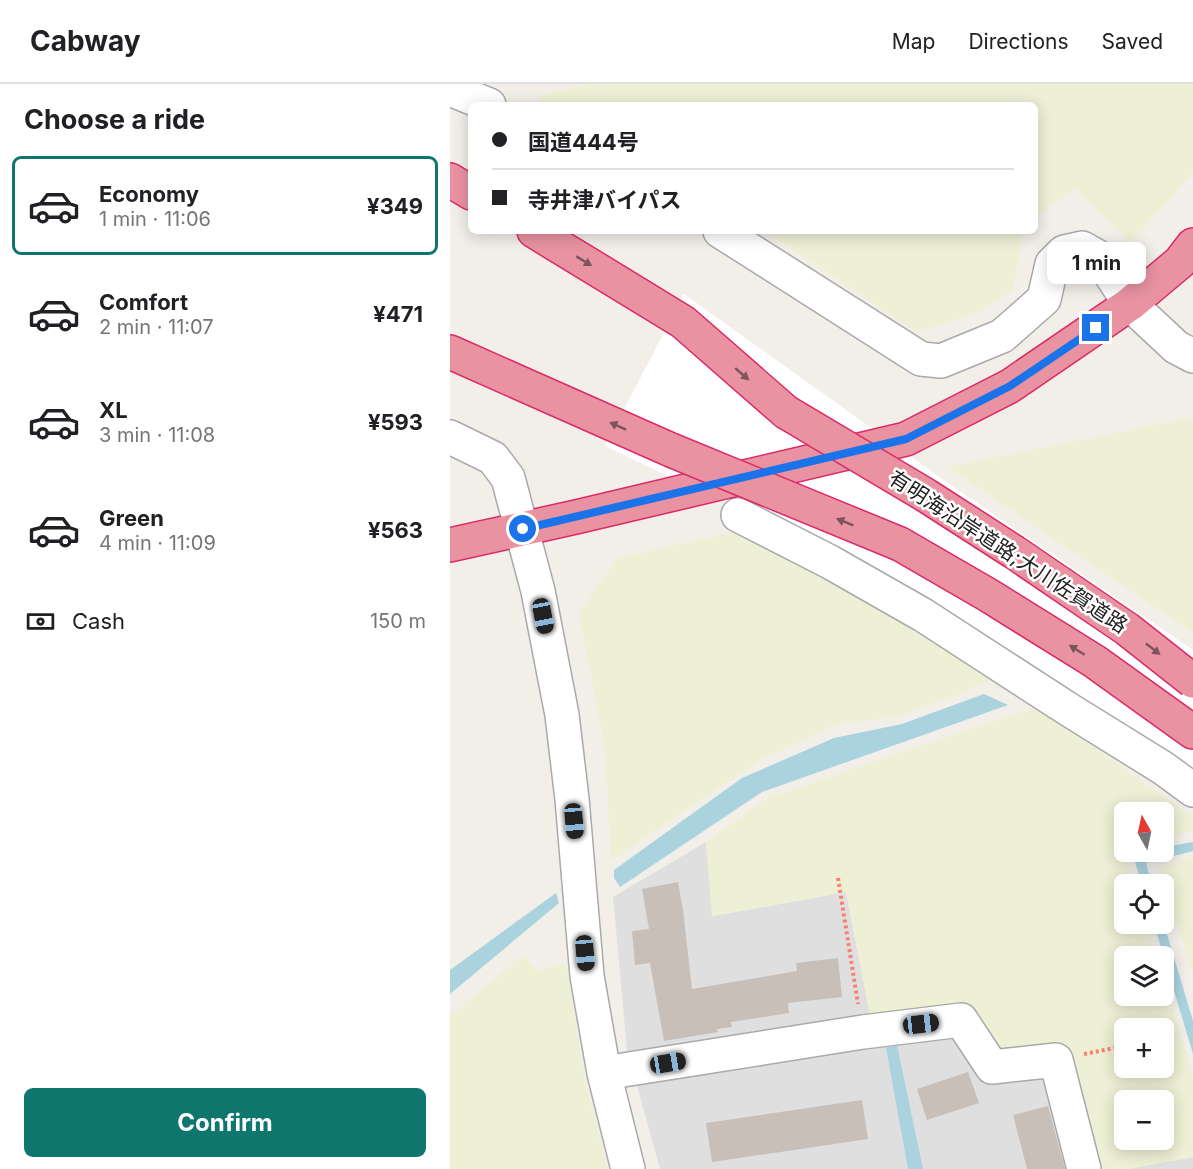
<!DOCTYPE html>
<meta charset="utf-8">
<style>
:root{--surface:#fff;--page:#f2f2f2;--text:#202124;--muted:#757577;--line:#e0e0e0;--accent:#0f766e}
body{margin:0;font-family:Inter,"Noto Sans JP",sans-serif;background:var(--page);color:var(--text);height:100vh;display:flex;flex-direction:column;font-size:22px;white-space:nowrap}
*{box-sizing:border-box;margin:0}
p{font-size:20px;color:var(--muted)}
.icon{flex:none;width:33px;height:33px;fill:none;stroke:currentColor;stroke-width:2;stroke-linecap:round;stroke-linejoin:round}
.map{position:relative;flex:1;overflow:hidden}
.details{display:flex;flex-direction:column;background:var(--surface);width:450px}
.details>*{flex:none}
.hud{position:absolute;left:18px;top:18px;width:570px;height:132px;border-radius:9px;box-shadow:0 3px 15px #0003;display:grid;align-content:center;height:132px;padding:0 24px;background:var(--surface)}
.needle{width:39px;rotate:351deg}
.buttons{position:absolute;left:664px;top:718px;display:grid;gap:12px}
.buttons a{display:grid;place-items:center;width:60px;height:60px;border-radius:9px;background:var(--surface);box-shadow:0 3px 15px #0003;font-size:30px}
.end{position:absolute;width:27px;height:27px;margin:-14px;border:8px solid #1a73e8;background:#fff;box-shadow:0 0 0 3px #fff}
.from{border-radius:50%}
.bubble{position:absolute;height:42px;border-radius:9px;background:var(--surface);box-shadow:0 3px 15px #0003;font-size:20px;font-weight:700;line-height:42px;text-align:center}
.car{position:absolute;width:18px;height:36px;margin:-18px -9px;border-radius:8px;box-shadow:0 0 4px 2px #0007;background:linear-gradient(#222 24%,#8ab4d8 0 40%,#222 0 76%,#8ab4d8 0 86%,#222 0)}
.hud b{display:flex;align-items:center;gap:21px;height:57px;font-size:22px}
.hud b+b{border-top:2px solid var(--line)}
.hud i{width:15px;height:15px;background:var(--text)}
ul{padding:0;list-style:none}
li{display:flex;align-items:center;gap:18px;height:99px;margin:0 12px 9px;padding:0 12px;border:3px solid transparent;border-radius:9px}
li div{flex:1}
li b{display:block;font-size:22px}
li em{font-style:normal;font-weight:700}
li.selected{border-color:var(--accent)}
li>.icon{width:54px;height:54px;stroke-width:1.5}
h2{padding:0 24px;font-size:27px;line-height:72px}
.pay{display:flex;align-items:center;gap:15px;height:66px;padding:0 24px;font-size:22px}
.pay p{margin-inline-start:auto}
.action{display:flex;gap:12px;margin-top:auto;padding:12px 24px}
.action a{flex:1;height:69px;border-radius:9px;background:var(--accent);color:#fff;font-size:24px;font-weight:700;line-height:69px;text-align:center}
header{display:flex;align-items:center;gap:36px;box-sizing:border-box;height:84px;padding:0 30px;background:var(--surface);border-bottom:2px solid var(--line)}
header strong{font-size:28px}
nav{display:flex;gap:33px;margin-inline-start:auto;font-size:21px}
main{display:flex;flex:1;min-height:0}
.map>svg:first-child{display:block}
.residential{fill:#e0dfdf}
.farmland{fill:#eef0d5;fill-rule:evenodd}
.water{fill:#aad3df}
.pier{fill:#fff}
.building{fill:#c7bfb8}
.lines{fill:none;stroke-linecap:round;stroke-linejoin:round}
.minor-casing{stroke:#a9a9a9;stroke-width:36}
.highway-casing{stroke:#dc2a67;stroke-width:36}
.path{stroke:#fa8072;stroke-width:4;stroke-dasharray:3 3;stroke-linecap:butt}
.minor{stroke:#fff;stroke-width:33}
.highway{stroke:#e892a2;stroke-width:33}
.highway-bridge-casing{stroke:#dc2a67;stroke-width:36;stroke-linecap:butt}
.highway-bridge{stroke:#e892a2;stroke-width:33}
.oneway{fill:#7b545c}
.route{stroke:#1a73e8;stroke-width:8}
.labels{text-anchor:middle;stroke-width:5;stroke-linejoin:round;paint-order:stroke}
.street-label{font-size:21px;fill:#222;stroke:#fff}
</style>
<header>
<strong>Cabway</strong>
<nav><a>Map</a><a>Directions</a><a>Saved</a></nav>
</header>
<main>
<section class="details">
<h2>Choose a ride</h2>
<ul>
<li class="selected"><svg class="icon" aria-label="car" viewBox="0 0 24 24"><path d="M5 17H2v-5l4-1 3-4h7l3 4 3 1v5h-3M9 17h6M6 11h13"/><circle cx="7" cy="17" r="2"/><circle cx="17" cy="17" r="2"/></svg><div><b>Economy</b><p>1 min · 11:06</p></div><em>¥349</em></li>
<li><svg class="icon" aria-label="car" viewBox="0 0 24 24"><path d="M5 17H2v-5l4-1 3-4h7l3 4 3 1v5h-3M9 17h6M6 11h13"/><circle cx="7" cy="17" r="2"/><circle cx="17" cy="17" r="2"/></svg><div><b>Comfort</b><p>2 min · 11:07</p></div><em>¥471</em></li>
<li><svg class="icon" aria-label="car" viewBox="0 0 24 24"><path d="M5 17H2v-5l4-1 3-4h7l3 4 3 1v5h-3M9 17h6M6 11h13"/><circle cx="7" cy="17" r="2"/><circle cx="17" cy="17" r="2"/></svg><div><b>XL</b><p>3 min · 11:08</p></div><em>¥593</em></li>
<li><svg class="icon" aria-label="car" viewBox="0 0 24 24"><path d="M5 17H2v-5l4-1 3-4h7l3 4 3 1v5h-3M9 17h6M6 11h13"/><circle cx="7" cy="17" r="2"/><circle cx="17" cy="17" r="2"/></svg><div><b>Green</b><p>4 min · 11:09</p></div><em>¥563</em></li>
</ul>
<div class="pay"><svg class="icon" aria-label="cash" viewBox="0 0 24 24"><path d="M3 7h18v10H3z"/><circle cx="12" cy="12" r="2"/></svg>Cash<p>150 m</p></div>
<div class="action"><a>Confirm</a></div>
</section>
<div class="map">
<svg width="743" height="1085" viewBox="0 0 743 1085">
<rect width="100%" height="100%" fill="#f2efe9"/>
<path class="residential" d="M 256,758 L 263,832 L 396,808 L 420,931 L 612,963 L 647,1085 L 210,1085 L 177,966 L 163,813 Z
M 743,1073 L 743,1085 L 677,1085 Z"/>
<path class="farmland" d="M 142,0 L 743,0 L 743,89 L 681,158 L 625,105 L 585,132 L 585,21 L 93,21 L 89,11 Z
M 315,147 L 573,147 L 563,206 L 529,228 L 466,248 Z
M 743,333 L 743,549 L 497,383 Z
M 292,446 L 422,522 L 541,595 L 521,605 L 449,633 L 388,640 L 309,677 L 161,777 L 155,667 L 129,529 L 167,474 Z
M 587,624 L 743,733 L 743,746 L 714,754 L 714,729 L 675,729 L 675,764 L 673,765 L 684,801 L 675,801 L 675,840 L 696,840 L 706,873 L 675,873 L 675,912 L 714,912 L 714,898 L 743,991 L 743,1073 L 677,1085 L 647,1085 L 612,963 L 547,970 L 515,922 L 420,931 L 396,808 L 262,832 L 256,758 L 317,714 L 562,631 ZM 675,945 L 714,945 L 714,984 L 675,984 ZM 675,1017 L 714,1017 L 714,1056 L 675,1056 Z
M 743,774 L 743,891 L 709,783 Z
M 73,871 L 87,887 L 116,878 L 136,1002 L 158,1085 L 0,1085 L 0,932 Z"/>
<path class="water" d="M 534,610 L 558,621 L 312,708 L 170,803 L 164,794 L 164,786 L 292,694 L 384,654 L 452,640 Z
M 743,758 L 743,767 L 696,779 L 702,801 L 692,801 L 682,768 L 714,768 L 714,763 Z
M 106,809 L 109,819 L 0,910 L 0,886 Z
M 704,840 L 714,840 L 743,937 L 743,970 Z
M 447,961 L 473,1085 L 458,1085 L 436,964 Z"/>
<path class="pier" d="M 234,210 L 505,404 L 743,566 L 743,685 L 446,500 L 155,362 Z"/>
<path class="building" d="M 228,798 L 233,826 L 242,905 L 347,887 L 346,879 L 388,874 L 392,913 L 338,919 L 339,929 L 281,938 L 282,943 L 267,945 L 268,948 L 214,957 L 200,879 L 185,881 L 182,847 L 199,845 L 192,805 Z
M 518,988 L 529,1019 L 477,1036 L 467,1005 Z
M 412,1016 L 418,1055 L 262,1078 L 256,1039 Z
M 598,1022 L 615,1085 L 577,1085 L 563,1031 Z"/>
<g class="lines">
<defs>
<path id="minor" d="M 0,5 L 39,21
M 270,147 L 471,275 L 491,277 L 552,252 L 594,215 L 602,180 L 614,168 L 632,164 L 650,174 L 680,220 L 726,263 L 743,272
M 0,353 L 43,374 L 58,394 L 88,507 L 112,631 L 122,715 L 137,892 L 154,989 L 178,1085
M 288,431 L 380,478 L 473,531 L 618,625 L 713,684 L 743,706
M 154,989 L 413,948 L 511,936 L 542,983 L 606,976 L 634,1085"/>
<path id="highway" d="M 0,96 L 21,109
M 84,147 L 233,238 L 336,328
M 0,268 L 221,366
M 450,460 L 538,511 L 644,577 L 743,648
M 0,461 L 126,433 L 456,355 L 560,302 L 680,220 L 730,178 L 743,161"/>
</defs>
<use href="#minor" class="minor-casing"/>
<use href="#highway" class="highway-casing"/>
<path class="path" d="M 388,794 L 408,920
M 634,970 L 675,962"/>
<use href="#minor" class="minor"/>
<use href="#highway" class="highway"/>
<defs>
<path id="highway-bridge" d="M 336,328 L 477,412 L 564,468 L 677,545 L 743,597
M 221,366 L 450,460"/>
</defs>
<use href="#highway-bridge" class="highway-bridge-casing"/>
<use href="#highway-bridge" class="highway-bridge"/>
</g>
<defs><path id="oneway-solid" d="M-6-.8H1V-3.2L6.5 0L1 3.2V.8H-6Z" transform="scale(1.5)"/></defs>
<g class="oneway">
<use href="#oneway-solid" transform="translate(134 177) rotate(31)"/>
<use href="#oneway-solid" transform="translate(292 290) rotate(41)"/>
<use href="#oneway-solid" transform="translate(168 342) rotate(-156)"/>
<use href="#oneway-solid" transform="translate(395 438) rotate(-158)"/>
<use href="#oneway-solid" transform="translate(703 565) rotate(38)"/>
<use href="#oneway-solid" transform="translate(627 566) rotate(-148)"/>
</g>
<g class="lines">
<path class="route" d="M 73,445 L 456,355 L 560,302 L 646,244"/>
</g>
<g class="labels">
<g class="street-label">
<text transform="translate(558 468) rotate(33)" y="7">有明海沿岸道路;大川佐賀道路</text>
</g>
</g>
</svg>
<div class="buttons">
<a><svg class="needle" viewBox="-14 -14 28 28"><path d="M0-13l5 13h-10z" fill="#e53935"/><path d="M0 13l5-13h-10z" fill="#757577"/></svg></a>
<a><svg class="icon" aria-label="locate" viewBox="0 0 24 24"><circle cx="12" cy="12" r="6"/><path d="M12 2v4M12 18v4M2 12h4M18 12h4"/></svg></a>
<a><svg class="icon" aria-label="layers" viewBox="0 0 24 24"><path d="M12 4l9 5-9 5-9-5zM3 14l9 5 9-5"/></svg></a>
<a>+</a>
<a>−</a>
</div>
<i class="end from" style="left:73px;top:445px"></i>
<i class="end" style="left:646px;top:244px"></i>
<div class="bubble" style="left:597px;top:158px;width:99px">1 min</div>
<i class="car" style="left:93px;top:532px;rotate:169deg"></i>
<i class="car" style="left:124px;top:737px;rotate:175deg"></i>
<i class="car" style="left:135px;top:869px;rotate:175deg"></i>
<i class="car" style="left:471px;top:940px;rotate:83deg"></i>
<i class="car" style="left:218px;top:979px;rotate:81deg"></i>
<div class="hud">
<b><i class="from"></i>国道444号</b>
<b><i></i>寺井津バイパス</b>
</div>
</div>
</main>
